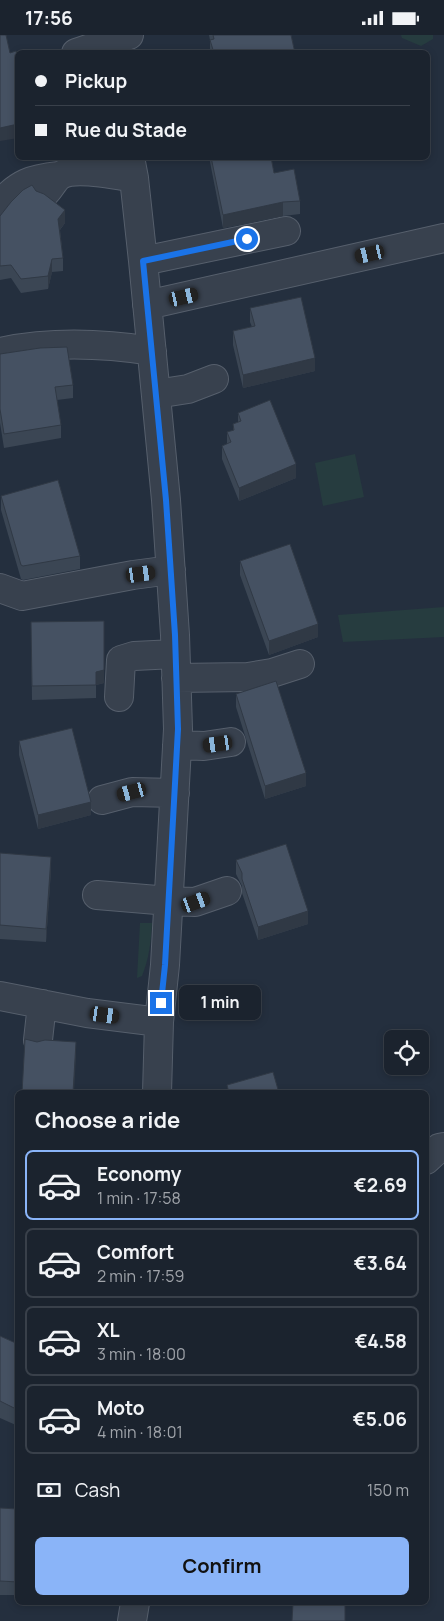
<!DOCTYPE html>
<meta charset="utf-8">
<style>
:root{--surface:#1b232e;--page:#242b36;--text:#f1f3f6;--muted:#a0a4aa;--line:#39404a;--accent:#8ab4f8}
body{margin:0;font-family:Manrope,sans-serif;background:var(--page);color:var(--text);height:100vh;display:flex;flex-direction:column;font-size:19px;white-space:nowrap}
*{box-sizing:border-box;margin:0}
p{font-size:16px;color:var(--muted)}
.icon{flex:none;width:28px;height:28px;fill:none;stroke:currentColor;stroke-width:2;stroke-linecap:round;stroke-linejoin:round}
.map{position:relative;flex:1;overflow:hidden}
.side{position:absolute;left:15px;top:1055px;width:414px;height:515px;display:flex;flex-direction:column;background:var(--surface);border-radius:8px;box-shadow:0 2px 8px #0003,0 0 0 1px var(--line)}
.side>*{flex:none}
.top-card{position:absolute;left:15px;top:15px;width:415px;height:110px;border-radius:8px;box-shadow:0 2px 8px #0003,0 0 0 1px var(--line);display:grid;align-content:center;height:110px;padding:0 20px;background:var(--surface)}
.buttons{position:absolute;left:384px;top:995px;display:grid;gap:10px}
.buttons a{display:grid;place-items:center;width:45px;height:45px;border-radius:8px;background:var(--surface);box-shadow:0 2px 8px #0003,0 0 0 1px var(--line);font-size:25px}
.end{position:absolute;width:22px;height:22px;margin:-11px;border:6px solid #1a73e8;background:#fff;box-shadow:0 0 0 2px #fff}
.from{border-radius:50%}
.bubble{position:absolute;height:35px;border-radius:8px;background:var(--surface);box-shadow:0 2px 8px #0003,0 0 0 1px var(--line);font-size:16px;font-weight:700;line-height:35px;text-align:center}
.car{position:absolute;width:15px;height:30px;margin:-15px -8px;border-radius:6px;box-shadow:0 0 4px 1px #0007;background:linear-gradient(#222 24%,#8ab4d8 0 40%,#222 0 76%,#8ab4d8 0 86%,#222 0)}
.top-card b{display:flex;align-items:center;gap:18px;height:48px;font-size:19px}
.top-card b+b{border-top:1px solid var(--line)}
.top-card i{width:12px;height:12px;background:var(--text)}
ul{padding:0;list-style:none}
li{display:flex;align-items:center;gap:15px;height:70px;margin:0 10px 8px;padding:0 10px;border:2px solid var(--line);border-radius:8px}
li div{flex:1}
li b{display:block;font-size:19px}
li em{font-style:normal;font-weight:700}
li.active{border-color:var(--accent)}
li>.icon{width:45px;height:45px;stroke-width:1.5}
h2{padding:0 20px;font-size:22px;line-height:60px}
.pay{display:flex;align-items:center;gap:12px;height:55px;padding:0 20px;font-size:19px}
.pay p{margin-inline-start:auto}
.button{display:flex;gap:10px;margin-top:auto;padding:10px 20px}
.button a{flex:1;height:58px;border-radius:8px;background:var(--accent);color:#111;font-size:20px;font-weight:700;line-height:58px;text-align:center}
.status{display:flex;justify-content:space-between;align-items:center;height:35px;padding:0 25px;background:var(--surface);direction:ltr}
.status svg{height:14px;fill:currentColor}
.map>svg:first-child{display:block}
.green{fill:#263c3f}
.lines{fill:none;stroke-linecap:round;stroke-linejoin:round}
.minor-casing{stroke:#565f6c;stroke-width:30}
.minor{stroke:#38414e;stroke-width:28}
.wall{fill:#3b4654}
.shaded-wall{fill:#303945}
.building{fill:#455162;stroke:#303945}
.route{stroke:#1a73e8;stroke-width:6}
</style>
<div class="status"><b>17:56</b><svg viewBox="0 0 49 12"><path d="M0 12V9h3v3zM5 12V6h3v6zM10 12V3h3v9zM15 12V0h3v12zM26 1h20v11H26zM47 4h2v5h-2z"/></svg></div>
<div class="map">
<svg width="444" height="1586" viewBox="0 0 444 1586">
<rect width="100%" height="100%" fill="#242f3e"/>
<path class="green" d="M 401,0 L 433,0 L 433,4 L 421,11 L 402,3 Z
M 355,419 L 364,462 L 323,471 L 315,428 Z
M 444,572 L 444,602 L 343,607 L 338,580 Z
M 140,888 L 152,888 C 151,907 149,924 142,941 L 137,943 Z"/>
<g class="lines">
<defs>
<path id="minor" d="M 76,18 L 129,0
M 130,122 L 134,143 L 143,226 L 166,465 L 175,600 L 178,694 L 165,930 L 159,987 L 157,1058
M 46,157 C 50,153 54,145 59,141 C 74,131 116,140 134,143
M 0,169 C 19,148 31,144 59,141
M 143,226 L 286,196
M 147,270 L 444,203
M 0,317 C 51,306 101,308 152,316
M 156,359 L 188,354 L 214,344
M 0,553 L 22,561 L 133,540 L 171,535
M 176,643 L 248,642 L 272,638 L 300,629
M 119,662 L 121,625 L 134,621 L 175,619
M 177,710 L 204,711 L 231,707
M 102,765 L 132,757 L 175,758
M 97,860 L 169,866 L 195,867 L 227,856
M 0,961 L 87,978 L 159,987
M 38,1005 L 42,969
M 426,1125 L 439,1113 L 444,1112
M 132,1586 L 135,1568"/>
</defs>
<use href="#minor" class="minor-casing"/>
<use href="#minor" class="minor"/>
</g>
<path class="wall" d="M 209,0 L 291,0 L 295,18 L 210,18 L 210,5 Z
M 209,122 L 271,122 L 274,138 L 300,166 L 300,179 L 283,181 L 223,193 Z
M 36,156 L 65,188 L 60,195 L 63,223 L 63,236 L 52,237 L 48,254 L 21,258 L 11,243 L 0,245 L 0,181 Z
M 250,273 L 315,336 L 243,353 L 233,310 L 233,296 L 252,292 L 250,287 Z
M 0,319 L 73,350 L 73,363 L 57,365 L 61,390 L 61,403 L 4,413 L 0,388 Z
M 238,378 L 296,443 L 239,466 L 222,424 L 222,411 L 227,409 L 227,397 L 233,396 L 233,389 L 238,387 Z
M 1,461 L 80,521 L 80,534 L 23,545 L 21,544 L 1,475 Z
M 240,526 L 318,602 L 269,620 L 240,540 Z
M 31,587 L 104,648 L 96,650 L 96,663 L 32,665 Z
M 236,659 L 306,751 L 265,764 L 236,672 Z
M 19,706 L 91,780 L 38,794 L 19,720 Z
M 0,818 L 51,835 L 46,907 L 0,904 Z
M 236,825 L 308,889 L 258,905 L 242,858 L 242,851 L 236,839 Z
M 0,1301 L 18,1309 L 18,1391 L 0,1383 Z
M 0,1473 L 18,1474 L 18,1560 L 0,1560 Z"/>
<path class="shaded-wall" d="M 18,89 L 18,103 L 0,106 L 0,93 Z
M 283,167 L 283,181 L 223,193 L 223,180 Z
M 65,175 L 65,188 L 58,197 L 58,184 Z
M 52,224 L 52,237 L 48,254 L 48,241 Z
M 315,323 L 315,336 L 243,353 L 243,340 Z
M 296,429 L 296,443 L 239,466 L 239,453 Z
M 318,589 L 318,602 L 269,620 L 269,606 Z
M 104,635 L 104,648 L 96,650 L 96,637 Z
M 306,738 L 306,751 L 265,764 L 265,751 Z
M 91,767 L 91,780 L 38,794 L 38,780 Z
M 51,822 L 51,835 L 46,907 L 46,894 Z
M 308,876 L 308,889 L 258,905 L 258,892 Z
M 76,1007 L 76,1021 L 74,1058 L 73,1058 Z"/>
<path class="building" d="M 0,0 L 6,0 L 10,18 L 16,16 L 18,24 L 18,89 L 0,93 Z
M 213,0 L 291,0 L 295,18 L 214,18 L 210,5 L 214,4 Z
M 211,122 L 271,122 L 274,138 L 294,134 L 300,166 L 283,167 L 223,180 Z
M 32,150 L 36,156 L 44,159 L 65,175 L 58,184 L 63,223 L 52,224 L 48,241 L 21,244 L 11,230 L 0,231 L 0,181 L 11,167 L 23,155 Z
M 301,262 L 315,323 L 243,340 L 233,296 L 255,291 L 250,273 Z
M 67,312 L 73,350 L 55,352 L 61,390 L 4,399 L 0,374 L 0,319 L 40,313 Z
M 270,365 L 296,429 L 239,453 L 222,411 L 231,407 L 227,397 L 234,395 L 233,389 L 241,386 L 238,378 Z
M 58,445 L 80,521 L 23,531 L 21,530 L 1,461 Z
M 290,509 L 318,589 L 269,606 L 240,526 Z
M 104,586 L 104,635 L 96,637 L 96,650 L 32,651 L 31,587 Z
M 276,646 L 306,738 L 265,751 L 236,659 Z
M 72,693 L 91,767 L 38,780 L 19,706 Z
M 286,809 L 308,876 L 258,892 L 242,844 L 242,838 L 236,825 Z
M 0,818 L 51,822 L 46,894 L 0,890 Z
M 25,1004 L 37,1007 L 45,1005 L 76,1007 L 73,1058 L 22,1058 Z
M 273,1037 L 279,1058 L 229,1058 L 227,1050 Z
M 0,1301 L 18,1309 L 18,1375 L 0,1366 Z
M 0,1473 L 18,1474 L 18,1547 L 0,1546 Z
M 293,1568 L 345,1568 L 345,1586 L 292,1586 Z"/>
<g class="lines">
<path class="route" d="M 161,968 L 165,930 L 178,694 L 175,600 L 166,465 L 143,226 L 247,204"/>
</g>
</svg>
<div class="buttons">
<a><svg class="icon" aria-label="locate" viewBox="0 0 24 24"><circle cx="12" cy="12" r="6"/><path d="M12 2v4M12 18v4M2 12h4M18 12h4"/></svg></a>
</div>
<i class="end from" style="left:247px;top:204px"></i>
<i class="end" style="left:161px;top:968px"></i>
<div class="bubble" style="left:179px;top:950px;width:82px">1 min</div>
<i class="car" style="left:370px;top:219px;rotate:257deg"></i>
<i class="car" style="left:184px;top:262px;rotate:77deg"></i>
<i class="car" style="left:141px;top:539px;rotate:82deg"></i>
<i class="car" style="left:218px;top:709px;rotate:262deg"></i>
<i class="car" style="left:132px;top:757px;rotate:255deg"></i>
<i class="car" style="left:196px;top:867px;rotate:70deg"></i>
<i class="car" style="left:105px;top:980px;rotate:98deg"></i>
<div class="top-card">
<b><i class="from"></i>Pickup</b>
<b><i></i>Rue du Stade</b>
</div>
<section class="side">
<h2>Choose a ride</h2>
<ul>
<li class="active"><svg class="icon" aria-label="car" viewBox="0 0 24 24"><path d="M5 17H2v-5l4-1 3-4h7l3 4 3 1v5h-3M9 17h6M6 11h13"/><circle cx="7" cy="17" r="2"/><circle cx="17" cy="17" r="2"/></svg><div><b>Economy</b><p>1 min · 17:58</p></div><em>€2.69</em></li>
<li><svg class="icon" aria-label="car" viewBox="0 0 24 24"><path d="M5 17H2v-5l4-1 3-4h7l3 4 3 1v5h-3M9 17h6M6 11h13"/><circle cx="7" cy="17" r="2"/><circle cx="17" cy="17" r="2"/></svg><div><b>Comfort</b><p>2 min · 17:59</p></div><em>€3.64</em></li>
<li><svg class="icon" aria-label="car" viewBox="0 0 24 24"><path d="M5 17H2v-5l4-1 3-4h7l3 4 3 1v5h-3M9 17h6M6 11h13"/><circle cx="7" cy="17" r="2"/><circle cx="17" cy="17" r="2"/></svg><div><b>XL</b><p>3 min · 18:00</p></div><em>€4.58</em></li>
<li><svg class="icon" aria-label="car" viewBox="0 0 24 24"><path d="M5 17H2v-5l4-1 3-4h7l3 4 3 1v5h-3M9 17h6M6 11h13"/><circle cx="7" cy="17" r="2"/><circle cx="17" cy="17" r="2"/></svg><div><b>Moto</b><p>4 min · 18:01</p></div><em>€5.06</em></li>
</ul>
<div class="pay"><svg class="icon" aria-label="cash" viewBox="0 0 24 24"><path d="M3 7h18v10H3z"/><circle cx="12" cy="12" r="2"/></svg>Cash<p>150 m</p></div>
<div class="button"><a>Confirm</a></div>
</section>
</div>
